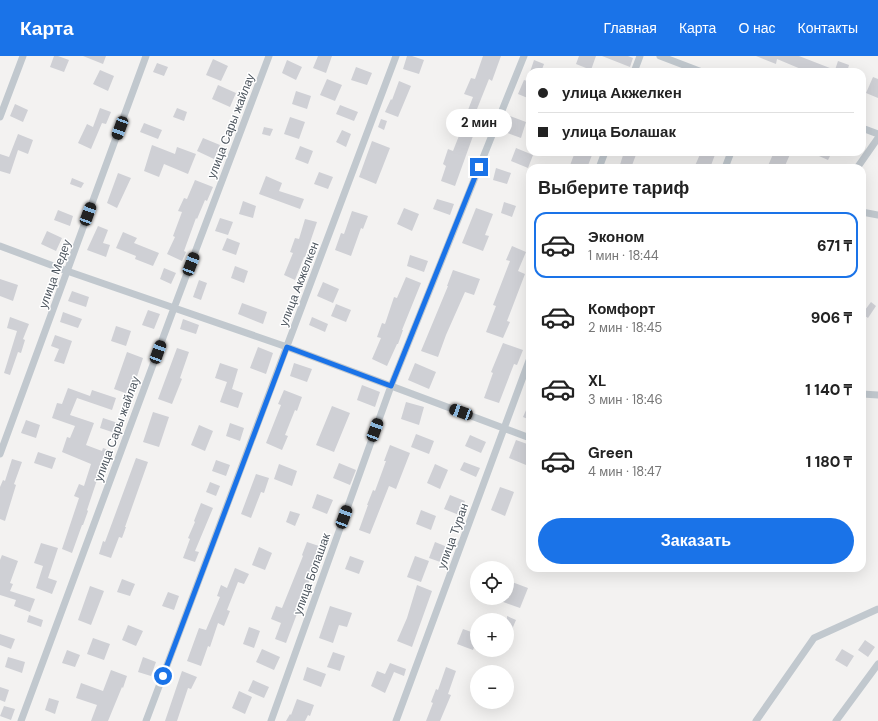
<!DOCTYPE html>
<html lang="ru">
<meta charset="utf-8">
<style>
:root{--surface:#fff;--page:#f6f6f6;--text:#222;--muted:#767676;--line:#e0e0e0;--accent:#1a73e8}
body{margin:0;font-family:"DM Sans",sans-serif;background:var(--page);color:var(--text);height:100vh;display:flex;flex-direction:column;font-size:15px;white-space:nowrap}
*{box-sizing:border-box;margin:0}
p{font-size:13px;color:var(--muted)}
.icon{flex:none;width:22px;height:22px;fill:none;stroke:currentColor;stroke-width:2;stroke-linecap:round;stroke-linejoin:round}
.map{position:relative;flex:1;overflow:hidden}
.panel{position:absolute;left:526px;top:108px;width:340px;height:408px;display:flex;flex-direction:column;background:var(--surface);border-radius:12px;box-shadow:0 4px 16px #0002}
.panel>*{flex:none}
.guide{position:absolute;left:526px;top:12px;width:340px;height:88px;border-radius:12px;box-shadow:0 4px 16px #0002;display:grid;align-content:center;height:88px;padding:0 12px;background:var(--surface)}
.fabs{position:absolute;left:470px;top:505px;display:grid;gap:8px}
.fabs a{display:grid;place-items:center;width:44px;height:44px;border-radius:50%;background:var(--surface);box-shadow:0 4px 16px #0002;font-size:20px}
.end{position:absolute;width:18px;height:18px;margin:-9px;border:5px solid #1a73e8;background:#fff;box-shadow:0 0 0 2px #fff}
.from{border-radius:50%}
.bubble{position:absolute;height:28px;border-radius:14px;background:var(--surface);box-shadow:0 4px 16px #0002;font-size:13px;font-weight:800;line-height:28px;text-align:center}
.car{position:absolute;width:12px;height:24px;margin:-12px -6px;border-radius:5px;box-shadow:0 0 3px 1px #0007;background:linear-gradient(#222 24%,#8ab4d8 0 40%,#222 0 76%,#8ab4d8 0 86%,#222 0)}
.guide b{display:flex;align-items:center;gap:14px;height:38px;font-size:15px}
.guide b+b{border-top:1px solid var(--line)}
.guide i{width:10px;height:10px;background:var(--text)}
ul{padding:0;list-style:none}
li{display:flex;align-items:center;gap:12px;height:66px;margin:0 8px 6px;padding:0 4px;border:2px solid transparent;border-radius:12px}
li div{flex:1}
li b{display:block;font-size:15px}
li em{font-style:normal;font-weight:800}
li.active{border-color:var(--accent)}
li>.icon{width:36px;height:36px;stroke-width:1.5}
h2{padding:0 12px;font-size:18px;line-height:48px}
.primary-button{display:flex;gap:8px;margin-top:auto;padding:8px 12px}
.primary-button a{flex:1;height:46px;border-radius:24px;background:var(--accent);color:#fff;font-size:16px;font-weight:800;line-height:46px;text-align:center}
header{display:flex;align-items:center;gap:24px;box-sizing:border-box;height:56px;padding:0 20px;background:var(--accent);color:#fff}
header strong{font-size:19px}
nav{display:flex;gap:22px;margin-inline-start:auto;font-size:14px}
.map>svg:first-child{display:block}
.building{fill:#cfd0d5}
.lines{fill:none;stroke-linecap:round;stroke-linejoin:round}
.street{stroke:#c1c8ce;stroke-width:7}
.route{stroke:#1a73e8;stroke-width:5}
.labels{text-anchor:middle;stroke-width:3;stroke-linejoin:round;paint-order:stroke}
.street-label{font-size:12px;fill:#4b545d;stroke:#fff}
</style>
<header>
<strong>Карта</strong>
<nav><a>Главная</a><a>Карта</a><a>О нас</a><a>Контакты</a></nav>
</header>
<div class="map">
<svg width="878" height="665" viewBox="0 0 878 665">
<rect width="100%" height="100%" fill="#f3f2f1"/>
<path class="building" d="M 54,0 L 58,0 L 69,4 L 64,16 L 50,11 Z
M 83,0 L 106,0 L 103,8 Z
M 318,0 L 332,0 L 326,17 L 313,12 Z
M 407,0 L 412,0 L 424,4 L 419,18 L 403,13 Z
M 483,0 L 501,0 L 492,25 L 489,23 L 477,53 L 482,55 L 455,130 L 441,125 L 446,110 L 443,108 L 448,93 L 453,95 L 464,67 L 463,67 L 473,41 L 464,38 L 471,22 L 475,23 Z
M 579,0 L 596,0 L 591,14 L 576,8 Z
M 602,0 L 628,0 L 633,2 L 630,11 Z
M 756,0 L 799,0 L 835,14 L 838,5 L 849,9 L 847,16 L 808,16 L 777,3 L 776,8 Z
M 213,3 L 228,10 L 221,25 L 206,19 Z
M 287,4 L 302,11 L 296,24 L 282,17 Z
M 534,4 L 544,8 L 541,16 L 530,16 Z
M 157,7 L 168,11 L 164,20 L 153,16 Z
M 356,11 L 372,17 L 367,29 L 351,24 Z
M 100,14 L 114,20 L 108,35 L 93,28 Z
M 873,21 L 878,23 L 878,42 L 866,37 Z
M 327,23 L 342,29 L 335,45 L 320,39 Z
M 524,24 L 530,26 L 530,43 L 518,38 Z
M 399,25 L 411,30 L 398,61 L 385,56 L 391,43 L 392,44 Z
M 218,29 L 236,37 L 230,51 L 212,43 Z
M 296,35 L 311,40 L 307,53 L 292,48 Z
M 15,48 L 28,54 L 23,66 L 10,60 Z
M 340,49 L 358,56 L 354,65 L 336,58 Z
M 100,52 L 111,56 L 106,68 L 102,67 L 91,93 L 78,87 L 87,68 L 93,71 Z
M 177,52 L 187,56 L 184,65 L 173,61 Z
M 510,60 L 526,66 L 521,82 L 505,76 Z
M 290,61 L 305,66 L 299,83 L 284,78 Z
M 381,63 L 387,65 L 384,74 L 378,71 Z
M 144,67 L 162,74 L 158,83 L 140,76 Z
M 264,71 L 273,73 L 270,80 L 262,78 Z
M 342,74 L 351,78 L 346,91 L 336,86 Z
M 18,78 L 33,84 L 28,98 L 18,94 L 10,118 L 0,115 L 0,98 L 9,101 Z
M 203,82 L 220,89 L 214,103 L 197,95 Z
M 372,85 L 390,92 L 376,128 L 359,121 Z
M 152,89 L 175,98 L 177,91 L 196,98 L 188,118 L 164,108 L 159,121 L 144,115 Z
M 300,90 L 313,95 L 308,108 L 295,103 Z
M 516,92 L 533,99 L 528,112 L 511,105 Z
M 575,96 L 584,96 L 592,99 L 587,112 L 569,112 Z
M 624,96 L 637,96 L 631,112 L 619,112 Z
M 701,96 L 716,96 L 710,112 L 694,112 Z
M 774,96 L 791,96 L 784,112 L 767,112 Z
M 810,96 L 832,96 L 828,104 Z
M 496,112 L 511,117 L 507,128 L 493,124 Z
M 319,116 L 333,121 L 328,133 L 314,128 Z
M 118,117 L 131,122 L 117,152 L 107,147 Z
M 266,120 L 282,127 L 279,135 L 304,143 L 300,153 L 259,138 Z
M 72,122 L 84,127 L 81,132 L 70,128 Z
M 195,124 L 213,131 L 207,145 L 205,144 L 197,163 L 196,162 L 184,195 L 186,196 L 182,205 L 167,198 L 175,181 L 173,180 L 182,156 L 178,155 L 184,142 L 187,143 Z
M 437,143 L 454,148 L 450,159 L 433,153 Z
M 243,145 L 256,150 L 253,162 L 239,158 Z
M 504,146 L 516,150 L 512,161 L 501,157 Z
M 404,152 L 419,158 L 412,175 L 397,168 Z
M 476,152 L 493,158 L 485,179 L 489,180 L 483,195 L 462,187 Z
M 58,154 L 73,160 L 70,170 L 54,164 Z
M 352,155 L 368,160 L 363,173 L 361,172 L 351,200 L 335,194 L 341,177 L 344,178 Z
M 220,162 L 233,166 L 228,179 L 215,175 Z
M 305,163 L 317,166 L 305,201 L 304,201 L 295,224 L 284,219 L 293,197 L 290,196 L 295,182 L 299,183 Z
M 98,170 L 108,174 L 103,187 L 110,189 L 106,201 L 87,194 Z
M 47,175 L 62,182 L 56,195 L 41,188 Z
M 123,176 L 137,182 L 134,187 L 159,197 L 153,210 L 135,203 L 136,200 L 116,192 Z
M 227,182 L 240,187 L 236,199 L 222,194 Z
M 512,190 L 526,196 L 518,215 L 525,218 L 507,265 L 510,266 L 503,282 L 486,276 L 496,250 L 493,249 L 510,205 L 506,204 Z
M 410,199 L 428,205 L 424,216 L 407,210 Z
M 235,210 L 248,215 L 244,227 L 231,222 Z
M 164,212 L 176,217 L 171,228 L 160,223 Z
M 453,214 L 480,223 L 474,239 L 465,236 L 446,279 L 438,301 L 421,295 L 448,230 L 447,230 Z
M 406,221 L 421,227 L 402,274 L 403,274 L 398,288 L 397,288 L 387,310 L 372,303 L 381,282 L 377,281 L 382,267 L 385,268 L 394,241 L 397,242 Z
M 0,223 L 18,229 L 13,245 L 0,240 Z
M 199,224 L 207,227 L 201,244 L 193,241 Z
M 323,226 L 339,233 L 333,247 L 317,240 Z
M 72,235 L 89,241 L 86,251 L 68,245 Z
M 871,246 L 876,250 L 868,262 L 862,258 Z
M 242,247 L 267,256 L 263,268 L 238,258 Z
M 336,248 L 351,254 L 346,266 L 331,260 Z
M 148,254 L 160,258 L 154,273 L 142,269 Z
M 63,256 L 82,263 L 78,272 L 60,266 Z
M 10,261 L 29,268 L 23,283 L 25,284 L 21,297 L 18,296 L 10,319 L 4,317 L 17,275 L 7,272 Z
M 312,261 L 328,268 L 325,276 L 309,269 Z
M 183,263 L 199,269 L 196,278 L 180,273 Z
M 116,270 L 131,275 L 126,290 L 111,285 Z
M 55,279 L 72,285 L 64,308 L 54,305 L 59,293 L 51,290 Z
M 503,287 L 523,294 L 517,309 L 514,308 L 499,347 L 484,342 L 493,317 L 491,316 Z
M 258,291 L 273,297 L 266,318 L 250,312 Z
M 177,292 L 189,296 L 180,322 L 182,323 L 172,348 L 158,343 Z
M 127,296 L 143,302 L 131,339 L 114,333 Z
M 220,307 L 238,313 L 232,333 L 243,337 L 238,352 L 220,346 L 227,326 L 215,322 Z
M 294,307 L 312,313 L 307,326 L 290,320 Z
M 415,307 L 436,316 L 429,333 L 408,324 Z
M 362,329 L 380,336 L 375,351 L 357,344 Z
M 68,332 L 90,340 L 92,334 L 116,342 L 112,354 L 77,342 L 70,359 L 94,367 L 86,389 L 102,395 L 103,392 L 112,395 L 108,408 L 106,407 L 100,424 L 97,424 L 87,454 L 88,455 L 83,469 L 82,469 L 72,497 L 62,493 L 79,442 L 74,440 L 79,428 L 84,430 L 91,408 L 62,396 L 67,381 L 70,382 L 75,370 L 52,362 L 57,347 L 62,348 Z
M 284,334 L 302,341 L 297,355 L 295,354 L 285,379 L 288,380 L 282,394 L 266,387 L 281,349 L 278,348 Z
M 530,345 L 530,364 L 523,361 Z
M 406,346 L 424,351 L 419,369 L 401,363 Z
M 332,350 L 350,357 L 334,396 L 316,389 Z
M 153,356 L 169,361 L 159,391 L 143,386 Z
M 103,362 L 121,368 L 118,378 L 100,372 Z
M 26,364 L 40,369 L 36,382 L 21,377 Z
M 230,367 L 244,372 L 240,385 L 226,380 Z
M 199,369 L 213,375 L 205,395 L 191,389 Z
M 416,378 L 434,385 L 429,398 L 411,391 Z
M 470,379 L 486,386 L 481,397 L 465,390 Z
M 516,384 L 530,389 L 530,398 L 526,409 L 509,402 Z
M 390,389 L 410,397 L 396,433 L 389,430 L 370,478 L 359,474 L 368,449 L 367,449 L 373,434 L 375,435 L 386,405 L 384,405 Z
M 38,396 L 56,402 L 52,413 L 34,407 Z
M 136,402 L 148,406 L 125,471 L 126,471 L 122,482 L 119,481 L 111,502 L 99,498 L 103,485 L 105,486 Z
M 12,403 L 22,406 L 14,428 L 16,429 L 5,465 L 0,463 L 0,431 L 3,424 L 5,425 Z
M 216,404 L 230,409 L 226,420 L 212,415 Z
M 464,406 L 480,412 L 476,421 L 460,414 Z
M 339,407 L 356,414 L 350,429 L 333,422 Z
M 279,408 L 297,415 L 292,430 L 274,423 Z
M 435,408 L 448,414 L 440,433 L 427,427 Z
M 256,418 L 269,422 L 264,437 L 261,436 L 251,462 L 241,458 Z
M 210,426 L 220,430 L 216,440 L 206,436 Z
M 500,431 L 514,436 L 505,460 L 491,454 Z
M 317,438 L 333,444 L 327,458 L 312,452 Z
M 450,439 L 465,445 L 459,459 L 444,453 Z
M 201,447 L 213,452 L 195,495 L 199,496 L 195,506 L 183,502 L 190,483 L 188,482 L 195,466 L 194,465 Z
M 421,454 L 436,460 L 431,474 L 416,468 Z
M 290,455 L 300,458 L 295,470 L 286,466 Z
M 307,486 L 322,491 L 286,587 L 275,583 L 281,567 L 271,563 L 276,550 L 282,552 L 303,500 L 302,499 Z
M 435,486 L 450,492 L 443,507 L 429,502 Z
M 41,487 L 58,492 L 48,522 L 57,525 L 52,538 L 36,532 L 43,510 L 34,507 Z
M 259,491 L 272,497 L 265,514 L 252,509 Z
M 2,499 L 18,505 L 10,527 L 13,528 L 10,535 L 35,543 L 30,556 L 14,550 L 16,544 L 0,539 L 0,504 Z
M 350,500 L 364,505 L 359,518 L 345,513 Z
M 415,500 L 429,505 L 421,526 L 407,521 Z
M 235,512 L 249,518 L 244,528 L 238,526 L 227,554 L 230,555 L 224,570 L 218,567 L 210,591 L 208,590 L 201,610 L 187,605 L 199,572 L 206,574 L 220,541 L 217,540 L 221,529 L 227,532 Z
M 122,523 L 135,528 L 130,540 L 117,536 Z
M 507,524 L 528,532 L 520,552 L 495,543 L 507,542 Z
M 417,529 L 432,535 L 412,591 L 397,585 L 407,562 Z
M 90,530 L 104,535 L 91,569 L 78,564 Z
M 168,536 L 179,540 L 174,554 L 162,550 Z
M 330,550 L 352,557 L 347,571 L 339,569 L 333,587 L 319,582 Z
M 29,559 L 43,564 L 41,571 L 27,566 Z
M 507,560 L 516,564 L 507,585 Z
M 128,569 L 143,575 L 136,590 L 122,584 Z
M 249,571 L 260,575 L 254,592 L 243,588 Z
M 463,573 L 477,578 L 477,584 L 473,594 L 457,588 Z
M 0,578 L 15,583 L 11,593 L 0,589 Z
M 93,582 L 110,588 L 104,604 L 87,598 Z
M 865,584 L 875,591 L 868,601 L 858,594 Z
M 262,593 L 280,601 L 274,614 L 256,606 Z
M 842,593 L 854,600 L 847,611 L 835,604 Z
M 67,594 L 80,599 L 75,611 L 62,607 Z
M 333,596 L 345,600 L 340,615 L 327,611 Z
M 8,601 L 25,606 L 22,617 L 5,611 Z
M 143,601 L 156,606 L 151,620 L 138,616 Z
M 390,607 L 406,613 L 404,620 L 394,616 L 385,637 L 371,630 L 377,615 L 385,618 Z
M 307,611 L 326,618 L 321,631 L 303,624 Z
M 446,611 L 456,615 L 448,638 L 451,639 L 440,665 L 426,665 L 433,647 L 431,646 L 436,633 L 438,634 Z
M 111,614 L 127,620 L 123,632 L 122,631 L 108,665 L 91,665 L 97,649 L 76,642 L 81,627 L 103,635 Z
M 182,615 L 197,621 L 191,633 L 188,632 L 177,665 L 165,665 Z
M 253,624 L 269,631 L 264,642 L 248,635 Z
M 0,631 L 9,634 L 5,646 L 0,644 Z
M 239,635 L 252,641 L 245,658 L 232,652 Z
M 49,642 L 59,645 L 55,658 L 45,654 Z
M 297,643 L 314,649 L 310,660 L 308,659 L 305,665 L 286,665 L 290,658 L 291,659 Z
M 4,650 L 15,653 L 11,664 L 0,660 Z"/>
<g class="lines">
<path class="street" d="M 660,0 L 702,16
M 634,16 L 640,0
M 0,61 L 23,0
M 862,72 L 878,78
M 599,112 L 605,96
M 725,112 L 731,96
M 857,112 L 878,82
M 862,156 L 878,159
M 0,190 L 67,215 L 287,291 L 530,382
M 862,338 L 878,339
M 0,398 L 146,0
M 21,665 L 174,252 L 269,0
M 146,665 L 396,0
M 271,665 L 391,330 L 524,0
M 396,665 L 530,302
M 756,665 L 814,582 L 878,553
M 836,665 L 878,608"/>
</g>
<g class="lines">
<path class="route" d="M 163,620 L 287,291 L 391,330 L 479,111"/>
</g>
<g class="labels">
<g class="street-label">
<text transform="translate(231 70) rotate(-69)" y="4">улица Сары жайлау</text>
<text transform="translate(55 218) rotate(-70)" y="4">улица Медеу</text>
<text transform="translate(299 228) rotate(-69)" y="4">улица Акжелкен</text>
<text transform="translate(117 373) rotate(-70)" y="4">улица Сары жайлау</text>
<text transform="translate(453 480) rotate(-70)" y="4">улица Туран</text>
<text transform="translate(312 518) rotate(-70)" y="4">улица Болашак</text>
</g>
</g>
</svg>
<div class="fabs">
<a><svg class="icon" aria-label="locate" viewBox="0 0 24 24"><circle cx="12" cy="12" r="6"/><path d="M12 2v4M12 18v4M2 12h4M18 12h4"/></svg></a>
<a>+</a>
<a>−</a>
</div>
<i class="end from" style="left:163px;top:620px"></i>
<i class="end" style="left:479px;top:111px"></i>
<div class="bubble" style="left:446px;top:53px;width:66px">2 мин</div>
<i class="car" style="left:120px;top:72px;rotate:200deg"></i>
<i class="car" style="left:88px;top:158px;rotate:20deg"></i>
<i class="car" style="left:191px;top:208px;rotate:21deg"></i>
<i class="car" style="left:158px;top:296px;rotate:20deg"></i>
<i class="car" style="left:461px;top:356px;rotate:290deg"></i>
<i class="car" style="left:375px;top:374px;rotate:20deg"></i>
<i class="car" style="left:344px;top:461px;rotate:20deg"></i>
<div class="guide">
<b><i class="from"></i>улица Акжелкен</b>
<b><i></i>улица Болашак</b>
</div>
<section class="panel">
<h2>Выберите тариф</h2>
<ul>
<li class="active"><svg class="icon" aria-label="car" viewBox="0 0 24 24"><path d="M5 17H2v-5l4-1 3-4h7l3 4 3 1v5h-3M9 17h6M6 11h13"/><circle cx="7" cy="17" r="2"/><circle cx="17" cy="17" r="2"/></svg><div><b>Эконом</b><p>1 мин · 18:44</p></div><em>671 ₸</em></li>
<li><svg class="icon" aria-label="car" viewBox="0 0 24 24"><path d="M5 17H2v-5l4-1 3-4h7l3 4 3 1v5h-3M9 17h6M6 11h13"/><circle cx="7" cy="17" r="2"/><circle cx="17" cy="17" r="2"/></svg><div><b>Комфорт</b><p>2 мин · 18:45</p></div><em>906 ₸</em></li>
<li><svg class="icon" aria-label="car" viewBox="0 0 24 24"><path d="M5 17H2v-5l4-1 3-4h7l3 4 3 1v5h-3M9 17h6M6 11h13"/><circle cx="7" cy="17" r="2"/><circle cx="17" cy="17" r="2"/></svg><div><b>XL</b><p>3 мин · 18:46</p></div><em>1 140 ₸</em></li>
<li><svg class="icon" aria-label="car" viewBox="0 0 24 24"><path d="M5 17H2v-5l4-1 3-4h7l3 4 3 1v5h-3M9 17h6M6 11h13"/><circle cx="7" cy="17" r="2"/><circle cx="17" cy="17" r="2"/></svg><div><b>Green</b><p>4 мин · 18:47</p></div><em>1 180 ₸</em></li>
</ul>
<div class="primary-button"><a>Заказать</a></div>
</section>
</div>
